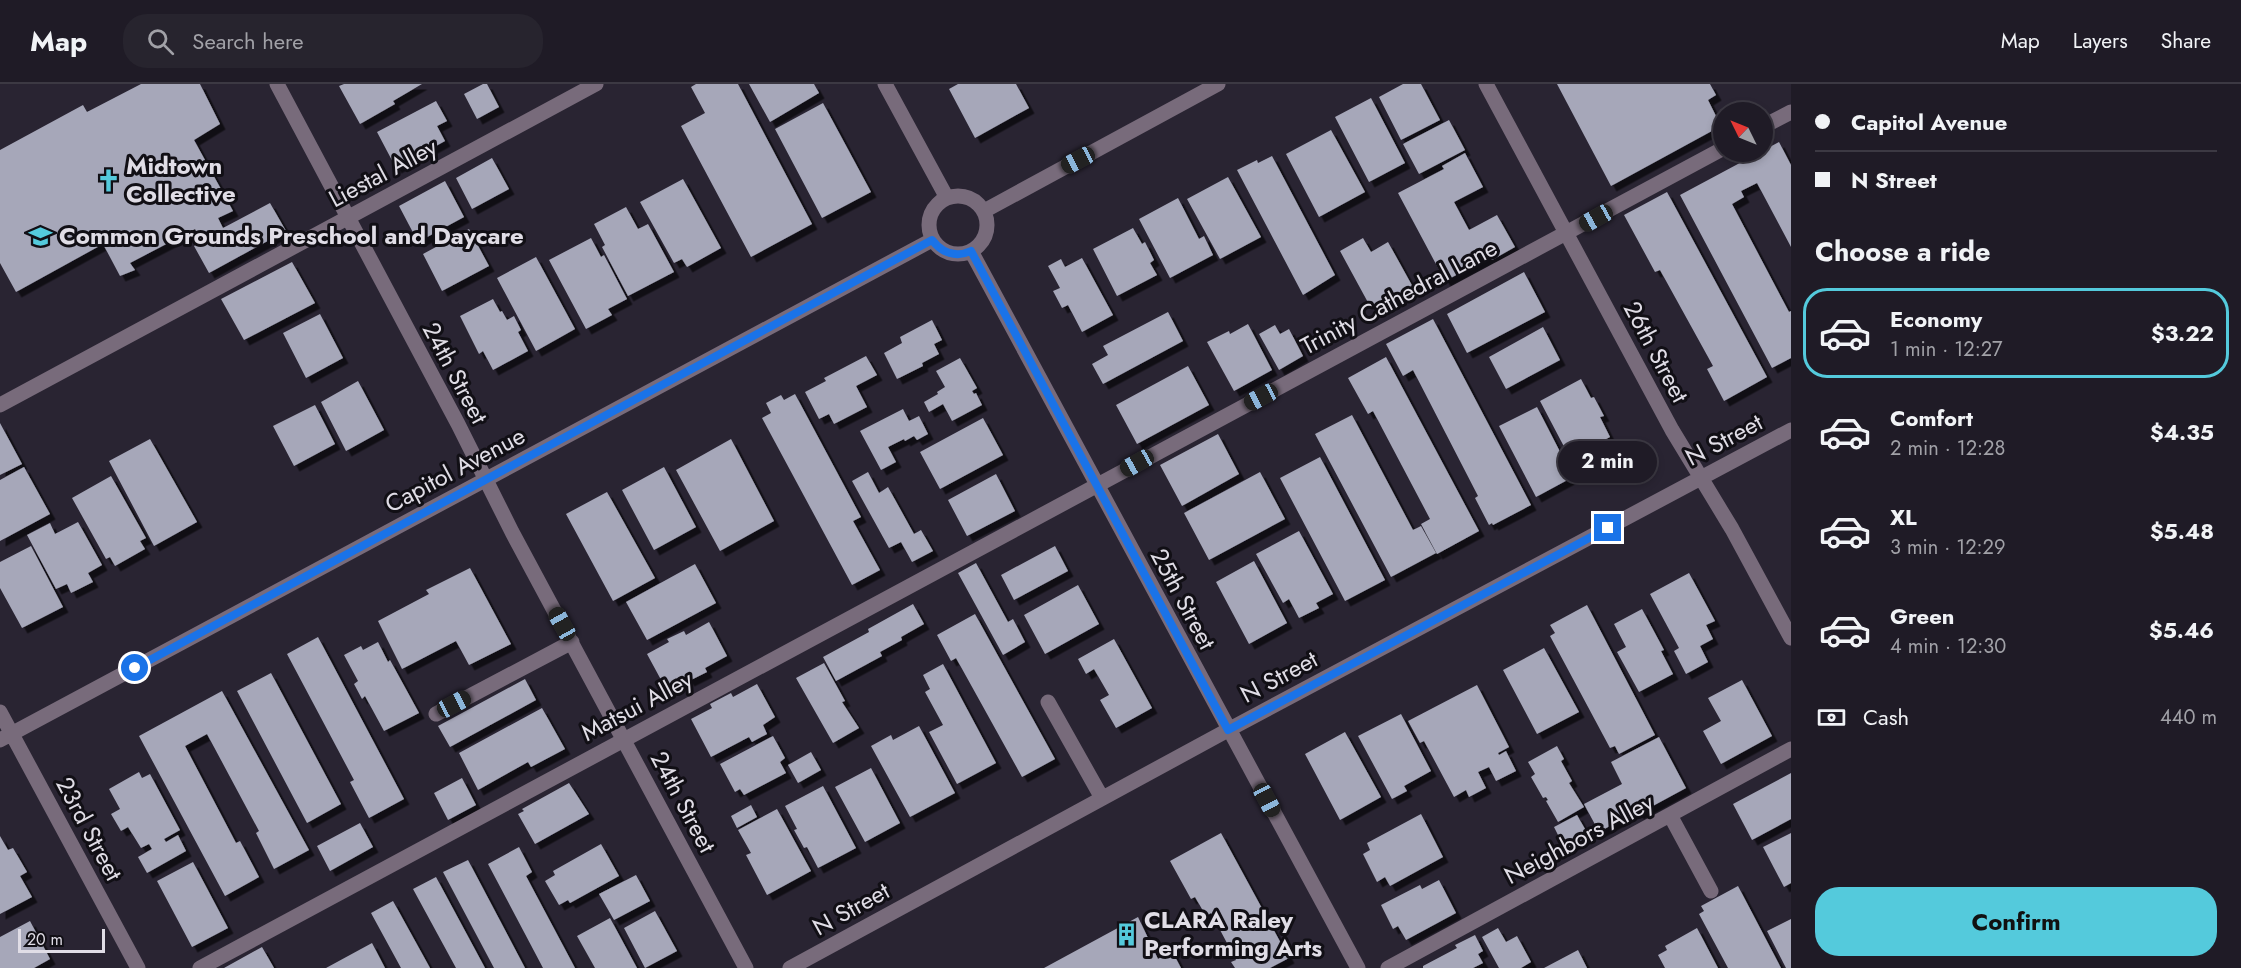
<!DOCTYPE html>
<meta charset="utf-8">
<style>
:root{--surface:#1f1b26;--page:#27242e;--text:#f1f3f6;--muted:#a1a1a7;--line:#3c3943;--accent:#54cadc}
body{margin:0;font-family:Jost,sans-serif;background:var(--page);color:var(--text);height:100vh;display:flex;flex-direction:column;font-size:22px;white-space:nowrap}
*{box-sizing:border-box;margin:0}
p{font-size:20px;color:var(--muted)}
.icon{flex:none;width:33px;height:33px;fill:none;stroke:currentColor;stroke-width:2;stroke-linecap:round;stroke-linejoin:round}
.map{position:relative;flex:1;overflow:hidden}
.side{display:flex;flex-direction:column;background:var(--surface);width:450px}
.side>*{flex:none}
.top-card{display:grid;align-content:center;height:132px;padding:0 24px;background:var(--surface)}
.needle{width:39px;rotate:313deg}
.controls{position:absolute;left:1713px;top:18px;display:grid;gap:12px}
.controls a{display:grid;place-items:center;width:60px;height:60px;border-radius:50%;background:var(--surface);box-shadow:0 3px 9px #0003,0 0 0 2px var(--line);font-size:30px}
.scale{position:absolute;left:18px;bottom:15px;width:87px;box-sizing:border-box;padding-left:6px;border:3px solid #e0dde6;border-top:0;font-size:16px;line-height:21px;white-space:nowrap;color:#e0dde6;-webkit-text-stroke:4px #110f15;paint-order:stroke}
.end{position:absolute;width:27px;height:27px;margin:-14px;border:8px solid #1a73e8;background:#fff;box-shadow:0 0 0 3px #fff}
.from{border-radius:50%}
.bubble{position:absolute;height:42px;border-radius:21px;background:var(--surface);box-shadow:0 3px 9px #0003,0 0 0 2px var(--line);font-size:20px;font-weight:700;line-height:42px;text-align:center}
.car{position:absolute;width:18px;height:36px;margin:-18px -9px;border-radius:8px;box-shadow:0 0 4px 2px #0007;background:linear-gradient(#222 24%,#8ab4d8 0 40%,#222 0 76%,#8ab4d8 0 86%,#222 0)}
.top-card b{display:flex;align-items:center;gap:21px;height:57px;font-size:22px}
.top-card b+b{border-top:2px solid var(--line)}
.top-card i{width:15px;height:15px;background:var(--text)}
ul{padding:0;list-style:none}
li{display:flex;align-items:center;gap:18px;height:90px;margin:0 12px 9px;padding:0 12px;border:3px solid transparent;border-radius:24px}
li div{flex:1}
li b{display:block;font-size:22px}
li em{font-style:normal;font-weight:700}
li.current{border-color:var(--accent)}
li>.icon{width:54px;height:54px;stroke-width:1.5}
h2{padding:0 24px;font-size:27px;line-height:72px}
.pay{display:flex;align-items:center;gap:15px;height:66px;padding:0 24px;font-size:22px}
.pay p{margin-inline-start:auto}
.button{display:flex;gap:12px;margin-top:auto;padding:12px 24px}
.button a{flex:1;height:69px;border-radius:24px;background:var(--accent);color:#111;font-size:24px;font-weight:700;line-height:69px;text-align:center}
header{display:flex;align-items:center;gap:36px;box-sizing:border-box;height:84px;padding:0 30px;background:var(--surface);border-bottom:2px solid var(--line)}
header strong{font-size:28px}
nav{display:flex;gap:33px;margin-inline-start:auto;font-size:21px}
.search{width:420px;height:54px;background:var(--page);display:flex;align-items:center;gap:15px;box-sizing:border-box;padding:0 21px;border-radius:24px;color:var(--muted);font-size:22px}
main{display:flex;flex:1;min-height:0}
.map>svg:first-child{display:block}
.building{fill:#a6a7b9;filter:url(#shadow)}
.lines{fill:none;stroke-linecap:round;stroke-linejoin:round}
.minor{stroke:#786b7b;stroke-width:15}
.route{stroke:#1a73e8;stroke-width:8}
.labels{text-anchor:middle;stroke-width:6;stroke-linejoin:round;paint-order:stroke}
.poi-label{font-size:24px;font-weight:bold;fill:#e0dde6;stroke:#110f15;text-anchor:start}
.street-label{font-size:24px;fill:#e0dde6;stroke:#110f15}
</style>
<header>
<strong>Map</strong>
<div class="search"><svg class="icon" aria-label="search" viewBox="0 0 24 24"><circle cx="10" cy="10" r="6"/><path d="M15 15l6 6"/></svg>Search here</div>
<nav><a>Map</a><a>Layers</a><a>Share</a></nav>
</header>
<main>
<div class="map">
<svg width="1791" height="884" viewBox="0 0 1791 884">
<defs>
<filter id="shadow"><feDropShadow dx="5.5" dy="5.5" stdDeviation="0" flood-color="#0009"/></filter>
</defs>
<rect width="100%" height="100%" fill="#292432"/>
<path class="building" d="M 141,0 L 200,0 L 220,40 L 194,56 L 233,127 L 218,134 L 223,144 L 270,119 L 286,147 L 209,189 L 194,162 L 202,157 L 195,145 L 130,179 L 135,186 L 120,192 L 103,160 L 16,208 L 0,179 L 0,66 L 83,21 L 87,28 Z
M 344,0 L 422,0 L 393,17 L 395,20 L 360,40 L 339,2 Z
M 483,0 L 487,0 L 499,23 L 477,35 L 464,10 Z
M 696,0 L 738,0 L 812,140 L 751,173 L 681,42 L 705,29 L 691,3 Z
M 749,0 L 814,0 L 819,9 L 770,38 Z
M 958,0 L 1016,0 L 1029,24 L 975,54 L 949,5 Z
M 1403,0 L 1421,0 L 1440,36 L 1401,56 L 1379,13 Z
M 1557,0 L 1710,0 L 1716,11 L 1708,16 L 1721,42 L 1611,102 Z
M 1371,14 L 1405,79 L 1369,98 L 1335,33 Z
M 436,17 L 447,37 L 437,42 L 445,57 L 396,84 L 377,48 Z
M 823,19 L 871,108 L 822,134 L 775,45 Z
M 1449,36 L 1465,66 L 1419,90 L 1403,60 Z
M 1331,46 L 1365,108 L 1319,133 L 1286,70 Z
M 1779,58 L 1791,81 L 1791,163 L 1757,99 L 1741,107 L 1744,113 L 1732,120 L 1789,228 L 1791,227 L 1791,274 L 1772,284 L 1680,111 Z
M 1465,69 L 1483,103 L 1454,118 L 1469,146 L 1497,131 L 1515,163 L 1492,176 L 1490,173 L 1445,197 L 1398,109 L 1444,85 L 1442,82 Z
M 1272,72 L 1335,191 L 1303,211 L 1237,86 L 1257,76 L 1258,79 Z
M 492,74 L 509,105 L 472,125 L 456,94 Z
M 1228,93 L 1261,153 L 1220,175 L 1187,115 Z
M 683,95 L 721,164 L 687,183 L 682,175 L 674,179 L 640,118 Z
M 445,97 L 464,133 L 418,158 L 399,122 Z
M 1667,108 L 1767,293 L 1724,317 L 1707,285 L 1713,282 L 1660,186 L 1655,188 L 1624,131 Z
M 1178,114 L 1199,155 L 1204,152 L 1213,171 L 1170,194 L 1139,135 Z
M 626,123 L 638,145 L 648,140 L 674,188 L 628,212 L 602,163 L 605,161 L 594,140 Z
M 1133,144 L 1142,160 L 1145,158 L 1154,176 L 1150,179 L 1157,191 L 1117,212 L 1093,165 Z
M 469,145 L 489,182 L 442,207 L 423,170 Z
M 591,154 L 601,173 L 604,171 L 627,215 L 608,225 L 612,231 L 586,245 L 549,176 Z
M 1363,154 L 1371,168 L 1388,158 L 1414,205 L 1385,221 L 1383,217 L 1371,224 L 1340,167 Z
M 536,173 L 575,245 L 536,267 L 497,194 Z
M 1082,174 L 1113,231 L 1082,248 L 1068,221 L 1062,224 L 1053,207 L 1060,204 L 1048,182 L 1061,175 L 1065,183 Z
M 292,178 L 315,219 L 244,256 L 221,215 Z
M 1524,188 L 1545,228 L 1467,269 L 1447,230 Z
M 493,215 L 500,228 L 502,227 L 507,236 L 514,232 L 521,246 L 518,248 L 528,267 L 493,286 L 483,267 L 479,270 L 460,232 Z
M 1168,228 L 1183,257 L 1103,300 L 1092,280 L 1108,271 L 1103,262 Z
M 320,230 L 343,274 L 306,294 L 283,249 Z
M 1433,235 L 1531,421 L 1493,441 L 1492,439 L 1489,441 L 1475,414 L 1478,412 L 1413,286 L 1403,292 L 1386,260 Z
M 932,236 L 942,256 L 934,260 L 939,270 L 922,279 L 923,282 L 897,295 L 884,269 L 902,259 L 900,253 Z
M 1248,240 L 1272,286 L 1234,307 L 1207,258 L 1229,247 L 1230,250 Z
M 1275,241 L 1280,250 L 1289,245 L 1303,272 L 1279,286 L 1259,250 Z
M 1543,243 L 1560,276 L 1506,305 L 1489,273 Z
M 866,272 L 877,291 L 856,302 L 867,323 L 834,340 L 829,330 L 819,335 L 805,308 L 826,297 L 824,294 Z
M 1386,273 L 1479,447 L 1437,470 L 1421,440 L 1430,435 L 1373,327 L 1368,330 L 1348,294 Z
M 960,274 L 977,304 L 972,307 L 974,310 L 976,309 L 982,321 L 952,337 L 943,320 L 929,328 L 924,318 L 938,310 L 937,308 L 945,303 L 936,287 Z
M 1188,282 L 1209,321 L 1137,360 L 1116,321 Z
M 1581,295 L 1591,314 L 1594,313 L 1604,332 L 1600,333 L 1610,353 L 1570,374 L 1540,317 Z
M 358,297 L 384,346 L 346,367 L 321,318 Z
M 795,310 L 861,433 L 853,437 L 880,486 L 852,501 L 762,334 L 771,329 L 766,319 L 781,311 L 784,316 Z
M 315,321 L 335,360 L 294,382 L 273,342 Z
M 1537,323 L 1573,393 L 1536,413 L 1499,342 Z
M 903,325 L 909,337 L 919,332 L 928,350 L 917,356 L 914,352 L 905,357 L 904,355 L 888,363 L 896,378 L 881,386 L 860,347 Z
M 1352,331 L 1413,446 L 1421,442 L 1436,469 L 1391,493 L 1315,350 Z
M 983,334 L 1003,371 L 940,405 L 920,368 Z
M 0,339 L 22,380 L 0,391 Z
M 1218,350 L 1239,390 L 1182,422 L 1160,381 Z
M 150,355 L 197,438 L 154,462 L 109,377 Z
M 731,355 L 774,437 L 720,467 L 676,386 Z
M 1320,373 L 1385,496 L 1345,517 L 1280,394 Z
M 24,383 L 50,430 L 0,457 L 0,396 Z
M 664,383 L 696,443 L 654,466 L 622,406 Z
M 868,388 L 879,409 L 888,403 L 914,450 L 921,446 L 933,467 L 912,478 L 901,458 L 889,464 L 852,397 Z
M 1260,388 L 1285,435 L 1209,476 L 1184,429 Z
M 996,390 L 1015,427 L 967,452 L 948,416 Z
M 111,392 L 146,454 L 140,457 L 145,465 L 115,482 L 110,473 L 106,475 L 72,414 Z
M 607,408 L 655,494 L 613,517 L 566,430 Z
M 78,438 L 102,481 L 88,489 L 93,498 L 71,509 L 67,500 L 56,505 L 27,451 L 50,439 L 55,450 Z
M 1299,447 L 1333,510 L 1316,519 L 1319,524 L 1299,534 L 1289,515 L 1283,519 L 1256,470 Z
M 31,462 L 63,523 L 22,544 L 0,504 L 0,478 Z
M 1055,462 L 1068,487 L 1014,516 L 1001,491 Z
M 1254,477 L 1287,539 L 1249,560 L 1216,498 Z
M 976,479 L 1008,538 L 1013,535 L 1025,558 L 1003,571 L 958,489 Z
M 695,480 L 716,519 L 647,556 L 626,518 Z
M 470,484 L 511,560 L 469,581 L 456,557 L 402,585 L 378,537 L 429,510 L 426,506 Z
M 1689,489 L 1715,537 L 1706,541 L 1713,555 L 1700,562 L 1708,578 L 1686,590 L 1674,567 L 1679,564 L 1650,510 Z
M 1078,501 L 1099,540 L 1045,570 L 1024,531 Z
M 913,520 L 924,540 L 901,553 L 902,556 L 880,568 L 882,572 L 836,597 L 823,573 L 869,548 L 868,545 Z
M 1587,521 L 1655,651 L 1619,670 L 1615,662 L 1610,664 L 1550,552 L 1555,549 L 1550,541 Z
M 1642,525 L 1664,566 L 1661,567 L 1673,590 L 1639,608 L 1617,568 L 1626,563 L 1614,540 Z
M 975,530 L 1055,675 L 1022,693 L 956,574 L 951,577 L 937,551 Z
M 709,538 L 727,572 L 705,584 L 707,588 L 689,597 L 687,594 L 666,605 L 647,570 L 669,558 L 667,555 L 684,547 L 686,551 Z
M 318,553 L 404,715 L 369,734 L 350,698 L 354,696 L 287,570 Z
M 1114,555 L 1152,624 L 1116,644 L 1100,616 L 1109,611 L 1094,585 L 1086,590 L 1078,575 Z
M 378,558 L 388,578 L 390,576 L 419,629 L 384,647 L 365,612 L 362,615 L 354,600 L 358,597 L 344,571 L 361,562 L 363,566 Z
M 1544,564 L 1579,628 L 1537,650 L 1503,586 Z
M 824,579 L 845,617 L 842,618 L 859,644 L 833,659 L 796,594 Z
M 943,580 L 996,679 L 957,700 L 929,648 L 943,641 L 925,608 L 930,605 L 923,591 Z
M 271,589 L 341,720 L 307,739 L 237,607 Z
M 525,595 L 536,616 L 450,663 L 438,642 Z
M 1742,596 L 1772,652 L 1721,680 L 1703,647 L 1721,637 L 1708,614 Z
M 757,600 L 775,633 L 763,641 L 767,650 L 752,658 L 749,653 L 711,673 L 691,635 L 712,624 L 710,620 L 731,609 L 733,613 Z
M 1477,601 L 1509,663 L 1498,669 L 1499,671 L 1506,667 L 1516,687 L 1496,697 L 1489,683 L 1478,688 L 1486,704 L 1469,713 L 1466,706 L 1454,713 L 1424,657 L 1420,659 L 1408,637 Z
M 222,607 L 309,766 L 274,785 L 256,749 L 259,747 L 207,650 L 185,662 L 236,759 L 240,757 L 259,793 L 225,812 L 139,652 Z
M 542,624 L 565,665 L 531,683 L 528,678 L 478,706 L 459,669 Z
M 1401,630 L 1431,687 L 1404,702 L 1407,707 L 1392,715 L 1358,652 Z
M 919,642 L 955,709 L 910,733 L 871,662 L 891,651 L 893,656 Z
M 1345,648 L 1381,713 L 1340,736 L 1305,670 Z
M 773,652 L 785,674 L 780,678 L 786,689 L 744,711 L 740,705 L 735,708 L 720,680 Z
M 1659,653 L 1686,704 L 1638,730 L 1637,727 L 1599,748 L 1584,720 L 1622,700 L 1611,678 Z
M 1557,662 L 1564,675 L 1561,677 L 1572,697 L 1569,699 L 1584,723 L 1558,738 L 1546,717 L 1548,716 L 1546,713 L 1543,714 L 1531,693 L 1535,690 L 1528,678 Z
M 811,668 L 821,686 L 798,699 L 788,681 Z
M 871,684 L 900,739 L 865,758 L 835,703 Z
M 139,688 L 142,694 L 150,690 L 180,746 L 164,755 L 166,758 L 178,751 L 186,767 L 147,789 L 138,773 L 152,765 L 149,760 L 141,764 L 128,743 L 121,747 L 111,730 L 120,725 L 109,705 Z
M 1791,689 L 1791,735 L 1752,756 L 1733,720 Z
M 462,694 L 476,721 L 448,736 L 434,709 Z
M 569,699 L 589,730 L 535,760 L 518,730 L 524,727 L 522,725 Z
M 823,702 L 856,764 L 818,784 L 807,763 L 804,764 L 794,746 L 797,745 L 785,722 Z
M 751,721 L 757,733 L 737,744 L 731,732 Z
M 777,725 L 811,787 L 767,811 L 746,771 L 751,769 L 738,746 Z
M 1421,730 L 1443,773 L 1390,802 L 1385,793 L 1377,798 L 1363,770 L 1370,766 L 1367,759 Z
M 1577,731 L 1589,752 L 1565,765 L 1554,743 Z
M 360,739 L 373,763 L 330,787 L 317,762 Z
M 1221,749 L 1289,874 L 1270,884 L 1235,884 L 1231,878 L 1236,876 L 1211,829 L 1206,832 L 1195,813 L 1191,815 L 1170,777 Z
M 1791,749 L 1791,799 L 1784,803 L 1763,763 Z
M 0,752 L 8,766 L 13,764 L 27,788 L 20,792 L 32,813 L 0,830 Z
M 601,760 L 619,792 L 570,819 L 568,816 L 559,821 L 545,797 L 555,791 L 553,787 Z
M 519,763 L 532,788 L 526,792 L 575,884 L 543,884 L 488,780 Z
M 468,776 L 525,884 L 494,884 L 443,788 Z
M 193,778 L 228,844 L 192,863 L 157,797 Z
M 636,791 L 650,817 L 614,836 L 599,810 Z
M 436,793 L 485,884 L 456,884 L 413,805 Z
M 1439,796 L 1456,829 L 1406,856 L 1398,842 L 1393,845 L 1381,821 L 1420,801 L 1422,805 Z
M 1738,802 L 1781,884 L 1728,884 L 1699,830 L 1704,827 L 1701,822 Z
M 393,817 L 430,884 L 401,884 L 371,829 Z
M 655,827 L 677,867 L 645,884 L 624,844 Z
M 1138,833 L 1158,875 L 1172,867 L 1181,884 L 1044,884 Z
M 610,834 L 637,884 L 595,884 L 577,852 Z
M 1791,835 L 1791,884 L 1786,884 L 1767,847 Z
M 30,837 L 50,875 L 34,884 L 0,884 L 0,853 Z
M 1498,844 L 1506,858 L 1517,852 L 1531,878 L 1521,884 L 1499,884 L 1482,853 Z
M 1697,844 L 1718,884 L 1665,884 L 1658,871 L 1667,866 L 1665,862 Z
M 1475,851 L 1483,867 L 1478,870 L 1483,879 L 1473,884 L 1423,884 L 1423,882 L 1457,864 L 1455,861 Z
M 372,859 L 385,884 L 326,884 Z
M 262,863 L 274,884 L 224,884 Z
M 1578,866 L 1587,884 L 1544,884 Z"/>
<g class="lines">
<path class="minor" d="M 277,0 L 458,340 L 512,448 L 746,884
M 885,0 L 947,114
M 1486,0 L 1672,346 L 1732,445 L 1791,554
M 1762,43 L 1791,28
M929 141a29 29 0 1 1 58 0a29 29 0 1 1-58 0Z
M 984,127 L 1218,0
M 971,167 L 1358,884
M 0,321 L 596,0
M 1048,618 L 1102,714
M 0,628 L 138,884
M 436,630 L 572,558
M 0,656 L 932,156
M 1670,731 L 1711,807
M 200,884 L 1724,64
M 790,884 L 1228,646 L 1791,346
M 1388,884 L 1791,665"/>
</g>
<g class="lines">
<path class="route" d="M 135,584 L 932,156 C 942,169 956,174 971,167 L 1228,646 L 1608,444"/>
</g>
<defs>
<symbol id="church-bare" viewBox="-9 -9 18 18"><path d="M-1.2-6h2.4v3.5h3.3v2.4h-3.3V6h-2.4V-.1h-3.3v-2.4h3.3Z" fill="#54cadc" stroke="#110f15" stroke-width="2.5" paint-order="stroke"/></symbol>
<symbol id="school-bare" viewBox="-9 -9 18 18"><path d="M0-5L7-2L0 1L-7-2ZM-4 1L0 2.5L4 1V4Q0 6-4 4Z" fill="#54cadc" stroke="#110f15" stroke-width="2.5" paint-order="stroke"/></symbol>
<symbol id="building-bare" viewBox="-9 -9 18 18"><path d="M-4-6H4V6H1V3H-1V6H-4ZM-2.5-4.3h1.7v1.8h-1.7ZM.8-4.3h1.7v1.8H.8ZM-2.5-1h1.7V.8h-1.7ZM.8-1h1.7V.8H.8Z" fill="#54cadc" stroke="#110f15" stroke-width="2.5" paint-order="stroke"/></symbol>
</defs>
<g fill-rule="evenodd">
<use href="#church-bare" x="92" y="80" width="33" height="33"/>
<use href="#school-bare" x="24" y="136" width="33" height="33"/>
<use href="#building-bare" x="1110" y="834" width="33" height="33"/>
</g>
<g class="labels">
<g class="poi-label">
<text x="126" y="90">Midtown<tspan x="126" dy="28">Collective</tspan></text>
<text x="59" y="160">Common Grounds Preschool and Daycare</text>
<text x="1144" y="844">CLARA Raley<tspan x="1144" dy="28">Performing Arts</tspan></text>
</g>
<g class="street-label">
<text transform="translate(383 89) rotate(-28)" y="8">Liestal Alley</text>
<text transform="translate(1399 213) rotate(-28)" y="8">Trinity Cathedral Lane</text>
<text transform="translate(1656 268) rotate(62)" y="8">26th Street</text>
<text transform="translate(455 289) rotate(62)" y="8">24th Street</text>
<text transform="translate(1724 356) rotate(-28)" y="8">N Street</text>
<text transform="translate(455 386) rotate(-28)" y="8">Capitol Avenue</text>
<text transform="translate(1183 515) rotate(62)" y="8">25th Street</text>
<text transform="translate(1279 593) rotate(-28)" y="8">N Street</text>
<text transform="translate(637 622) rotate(-28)" y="8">Matsui Alley</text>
<text transform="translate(683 718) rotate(62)" y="8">24th Street</text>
<text transform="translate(89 745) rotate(62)" y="8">23rd Street</text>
<text transform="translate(1579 755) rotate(-28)" y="8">Neighbors Alley</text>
<text transform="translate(851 825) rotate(-29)" y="8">N Street</text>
</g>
</g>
</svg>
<div class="controls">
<a><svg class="needle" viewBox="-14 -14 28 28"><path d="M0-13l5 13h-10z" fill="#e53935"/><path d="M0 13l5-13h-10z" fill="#a1a1a7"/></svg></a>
</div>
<div class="scale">20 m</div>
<i class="end from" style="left:135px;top:584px"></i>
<i class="end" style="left:1608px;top:444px"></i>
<div class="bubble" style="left:1558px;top:357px;width:99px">2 min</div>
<i class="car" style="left:1078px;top:76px;rotate:242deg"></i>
<i class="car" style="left:1596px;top:134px;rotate:241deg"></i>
<i class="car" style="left:1261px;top:313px;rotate:242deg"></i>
<i class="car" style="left:1137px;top:379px;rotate:241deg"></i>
<i class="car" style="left:562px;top:540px;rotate:331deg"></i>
<i class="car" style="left:454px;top:620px;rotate:62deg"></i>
<i class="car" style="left:1267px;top:716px;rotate:152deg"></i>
</div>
<section class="side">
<div class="top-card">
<b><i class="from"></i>Capitol Avenue</b>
<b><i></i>N Street</b>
</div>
<h2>Choose a ride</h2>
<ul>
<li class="current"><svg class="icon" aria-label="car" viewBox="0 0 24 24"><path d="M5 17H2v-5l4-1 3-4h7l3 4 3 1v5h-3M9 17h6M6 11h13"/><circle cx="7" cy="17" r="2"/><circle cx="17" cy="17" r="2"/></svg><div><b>Economy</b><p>1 min · 12:27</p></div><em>$3.22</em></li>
<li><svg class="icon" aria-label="car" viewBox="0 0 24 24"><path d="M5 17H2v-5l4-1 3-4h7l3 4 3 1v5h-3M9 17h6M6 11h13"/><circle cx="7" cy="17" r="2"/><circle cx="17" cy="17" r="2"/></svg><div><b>Comfort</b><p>2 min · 12:28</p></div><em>$4.35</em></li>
<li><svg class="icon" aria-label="car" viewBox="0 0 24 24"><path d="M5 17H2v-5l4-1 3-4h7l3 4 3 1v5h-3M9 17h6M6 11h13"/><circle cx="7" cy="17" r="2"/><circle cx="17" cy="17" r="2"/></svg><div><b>XL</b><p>3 min · 12:29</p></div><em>$5.48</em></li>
<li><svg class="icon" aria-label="car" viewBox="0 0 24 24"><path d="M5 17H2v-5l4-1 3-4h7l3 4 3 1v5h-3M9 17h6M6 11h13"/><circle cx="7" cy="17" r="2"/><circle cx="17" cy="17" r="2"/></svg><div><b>Green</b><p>4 min · 12:30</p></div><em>$5.46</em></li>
</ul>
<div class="pay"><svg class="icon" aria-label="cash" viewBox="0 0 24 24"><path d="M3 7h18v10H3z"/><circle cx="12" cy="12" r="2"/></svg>Cash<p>440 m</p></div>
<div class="button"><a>Confirm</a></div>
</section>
</main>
